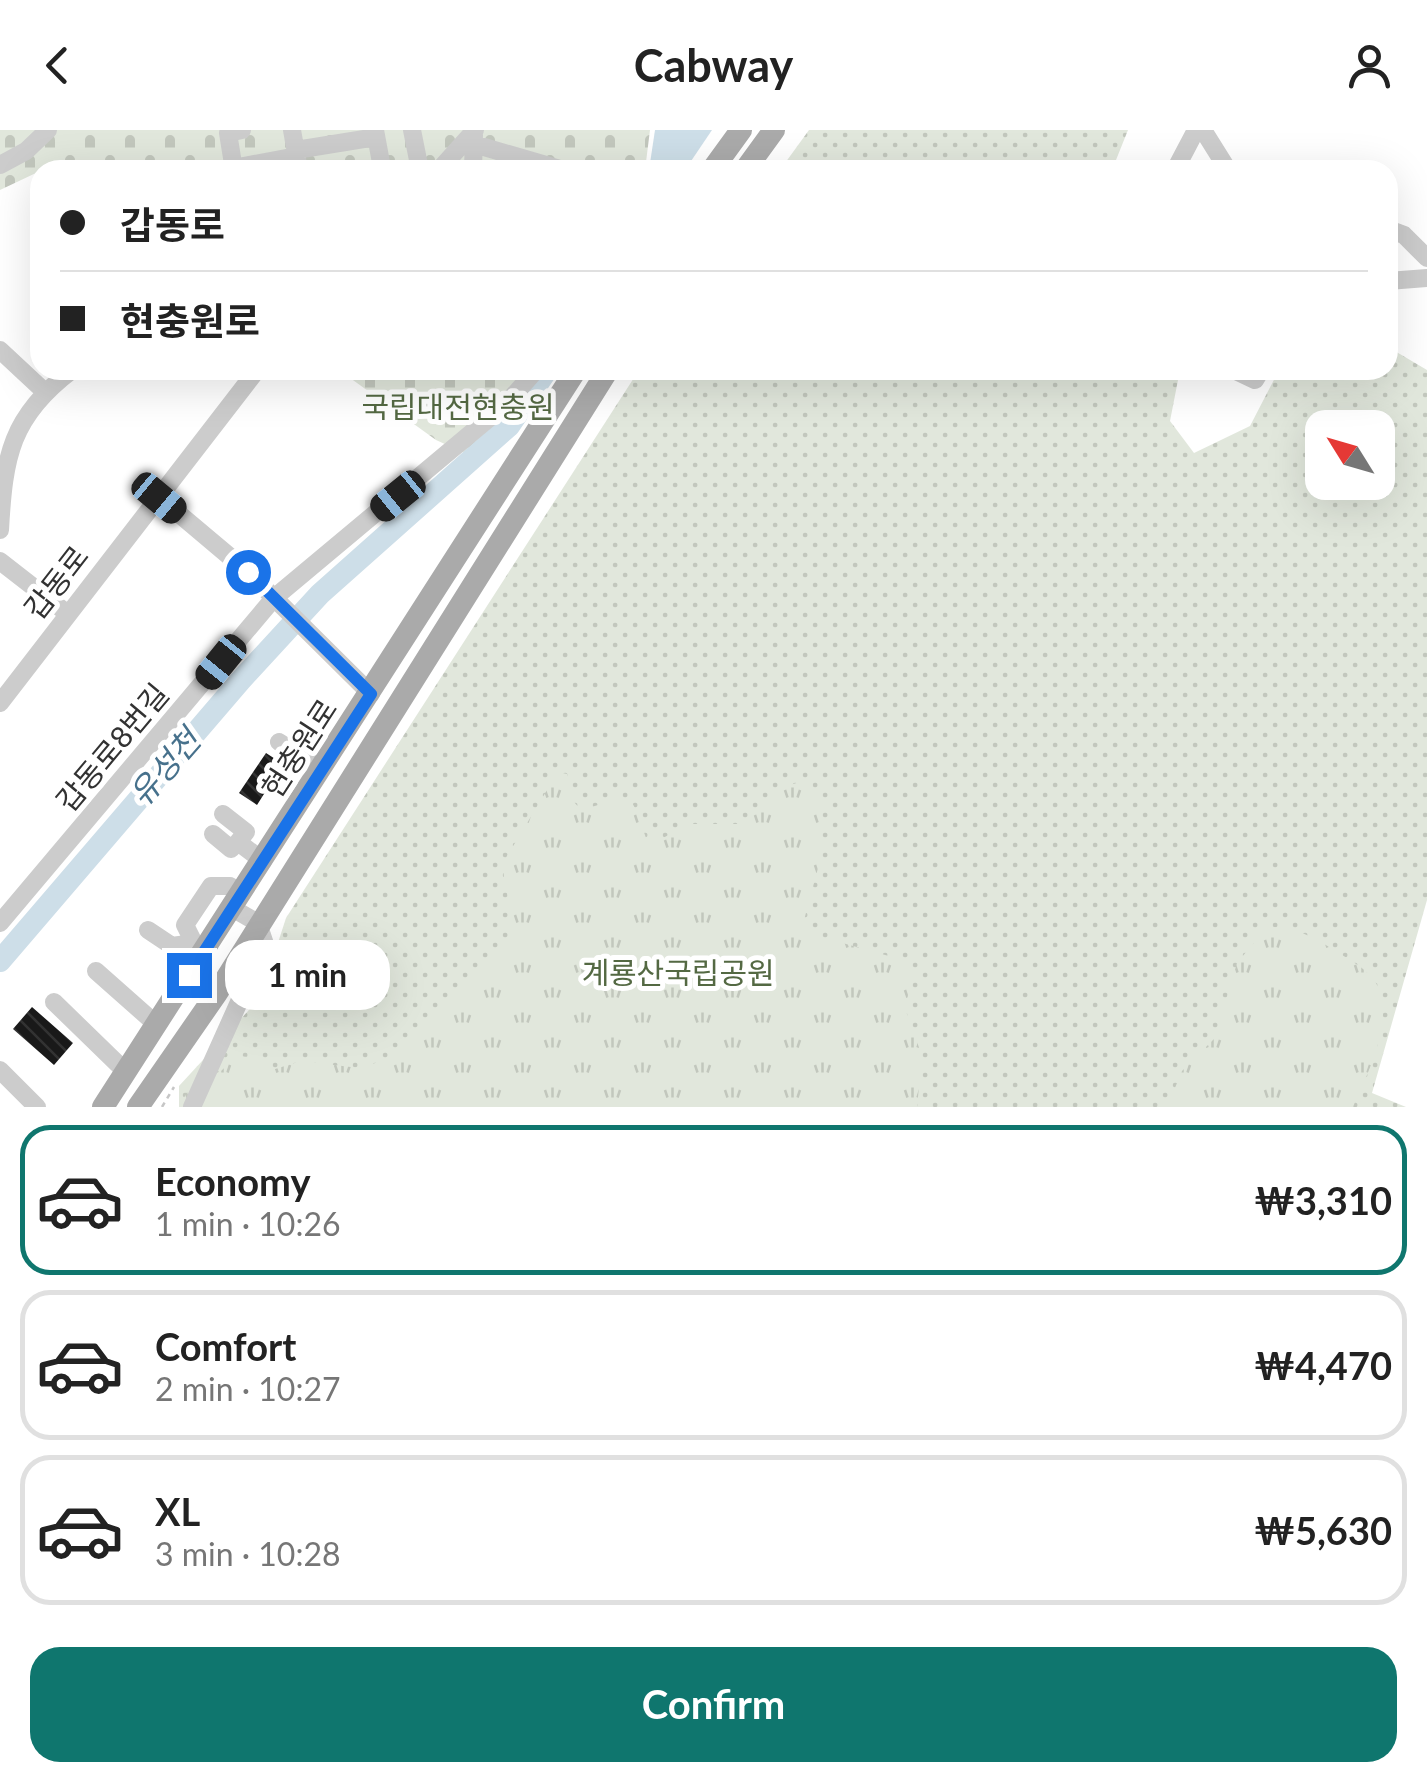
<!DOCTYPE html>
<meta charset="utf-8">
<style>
:root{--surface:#fff;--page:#f6f6f6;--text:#222;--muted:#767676;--line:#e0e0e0;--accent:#0f766e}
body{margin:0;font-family:Lato,"Noto Sans KR",sans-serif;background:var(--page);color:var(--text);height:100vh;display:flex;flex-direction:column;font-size:38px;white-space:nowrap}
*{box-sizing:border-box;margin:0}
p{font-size:32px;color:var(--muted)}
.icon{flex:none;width:55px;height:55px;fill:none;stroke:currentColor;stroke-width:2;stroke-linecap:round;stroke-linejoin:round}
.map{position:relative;height:977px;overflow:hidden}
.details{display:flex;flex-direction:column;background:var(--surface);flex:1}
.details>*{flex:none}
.guide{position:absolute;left:30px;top:30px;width:1368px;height:220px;border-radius:30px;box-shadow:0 10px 40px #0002;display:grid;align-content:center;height:220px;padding:0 30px;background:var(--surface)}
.needle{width:65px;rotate:307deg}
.buttons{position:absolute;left:1305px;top:280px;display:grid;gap:20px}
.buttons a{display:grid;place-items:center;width:90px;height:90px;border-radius:20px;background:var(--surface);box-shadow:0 10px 40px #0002;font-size:50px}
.end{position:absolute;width:45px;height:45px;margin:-22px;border:12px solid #1a73e8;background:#fff;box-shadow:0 0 0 5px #fff}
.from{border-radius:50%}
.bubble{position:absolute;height:70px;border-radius:30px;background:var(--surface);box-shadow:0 10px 40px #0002;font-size:32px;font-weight:700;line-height:70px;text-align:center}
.car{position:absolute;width:30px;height:60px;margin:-30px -15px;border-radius:12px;box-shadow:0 0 8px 2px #0007;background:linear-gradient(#222 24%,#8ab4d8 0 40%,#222 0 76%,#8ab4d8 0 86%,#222 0)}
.guide b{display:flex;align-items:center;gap:35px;height:95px;font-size:38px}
.guide b+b{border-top:2px solid var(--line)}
.guide i{width:25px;height:25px;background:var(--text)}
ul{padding:18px 0 0;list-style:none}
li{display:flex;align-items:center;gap:30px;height:150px;margin:0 20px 15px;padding:0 10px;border:5px solid var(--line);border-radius:30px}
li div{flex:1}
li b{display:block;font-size:38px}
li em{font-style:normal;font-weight:700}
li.on{border-color:var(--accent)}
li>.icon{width:90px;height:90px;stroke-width:1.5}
.primary-button{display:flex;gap:20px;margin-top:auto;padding:20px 30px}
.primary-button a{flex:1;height:115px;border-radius:30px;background:var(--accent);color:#fff;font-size:40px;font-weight:700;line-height:115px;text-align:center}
header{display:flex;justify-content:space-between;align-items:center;height:130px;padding:0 30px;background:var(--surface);font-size:45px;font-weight:700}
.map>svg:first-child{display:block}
.grass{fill:url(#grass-dots);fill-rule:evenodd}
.cemetery{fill:url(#cemetery-stones)}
.park{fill:url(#park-tufts)}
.water{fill:#cddee8}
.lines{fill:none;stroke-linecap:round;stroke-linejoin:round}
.river{stroke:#cddee8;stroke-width:22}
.building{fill:url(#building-back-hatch)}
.path{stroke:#c6c6c6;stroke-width:2.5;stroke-dasharray:5 5;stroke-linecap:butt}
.minor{stroke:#ccc;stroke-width:18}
.major{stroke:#aaa;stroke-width:22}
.route{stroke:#1a73e8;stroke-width:12}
.labels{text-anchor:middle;stroke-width:10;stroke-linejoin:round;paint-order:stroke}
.park-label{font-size:30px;fill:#546943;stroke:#fff}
.street-label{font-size:30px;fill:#323232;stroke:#fff}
.water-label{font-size:32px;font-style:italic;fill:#47718c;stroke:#fff}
</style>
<header><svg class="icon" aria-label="back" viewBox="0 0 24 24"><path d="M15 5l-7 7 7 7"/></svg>Cabway<svg class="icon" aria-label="person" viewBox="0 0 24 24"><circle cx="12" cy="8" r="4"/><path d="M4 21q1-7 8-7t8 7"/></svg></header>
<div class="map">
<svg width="1427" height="977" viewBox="0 0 1427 977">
<defs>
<pattern id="grass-dots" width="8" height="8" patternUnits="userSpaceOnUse" patternTransform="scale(2.5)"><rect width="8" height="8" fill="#e1e7dc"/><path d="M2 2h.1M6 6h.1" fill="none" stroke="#c2c7bd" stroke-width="1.8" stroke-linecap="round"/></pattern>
<pattern id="cemetery-stones" width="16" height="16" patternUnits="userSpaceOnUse" patternTransform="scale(2.5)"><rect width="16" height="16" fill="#e1e7dc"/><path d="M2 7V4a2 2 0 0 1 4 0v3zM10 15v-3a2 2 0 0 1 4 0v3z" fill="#c2c7bd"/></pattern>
<pattern id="park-tufts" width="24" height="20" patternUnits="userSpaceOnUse" patternTransform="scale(2.5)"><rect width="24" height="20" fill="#e1e7dc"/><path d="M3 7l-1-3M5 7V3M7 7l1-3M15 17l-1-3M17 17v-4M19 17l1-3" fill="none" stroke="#c2c7bd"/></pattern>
<pattern id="building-back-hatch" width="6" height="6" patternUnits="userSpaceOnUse" patternTransform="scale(2.5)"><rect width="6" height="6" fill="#191919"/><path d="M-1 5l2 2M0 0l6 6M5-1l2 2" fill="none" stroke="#323232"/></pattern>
</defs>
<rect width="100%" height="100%" fill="#fff"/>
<path class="grass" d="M 809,0 L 1128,0 L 1112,40 L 780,40 Z
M 1388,217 L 1427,240 L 1427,770 L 1372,963 L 1406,977 L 179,977 L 179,956 L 260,868 L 286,788 L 639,240 L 1147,240 L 1178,250 L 1170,291 L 1194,323 L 1250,296 L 1279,240 L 1388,240 ZM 1322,298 L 1378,298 L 1378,352 L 1322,352 Z"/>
<path class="cemetery" d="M 0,0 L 650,0 L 645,40 L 64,40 L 55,34 L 0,60 Z
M 339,240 L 543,240 L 471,326 L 436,310 Z"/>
<path class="park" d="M 558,642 L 567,644 L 574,672 L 581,680 C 630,667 628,652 646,708 L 655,712 L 690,694 L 739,694 L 790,655 L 803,651 L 812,654 L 821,678 L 818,738 L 803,794 L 814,805 L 903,830 L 911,838 L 906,881 L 922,926 L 917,977 L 179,977 L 192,953 L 210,939 L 221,941 L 237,926 L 249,927 L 272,940 L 301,931 L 359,938 L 385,930 L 507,812 C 521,783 500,761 504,731 Z
M 1266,798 C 1289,794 1311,806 1331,818 C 1346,828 1371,840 1378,857 C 1394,892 1367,945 1353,977 L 1167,977 L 1182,941 L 1215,908 L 1237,833 Z"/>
<path class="water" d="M 655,0 L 712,0 L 685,40 L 649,40 Z"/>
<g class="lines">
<path class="river" d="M 0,831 L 240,551 L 320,464 L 509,296 L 547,240"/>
</g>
<path class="building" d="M 266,623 L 283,634 L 257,675 L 239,663 Z
M 32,877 L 73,913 L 54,935 L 13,899 Z"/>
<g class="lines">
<path class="path" d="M 162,977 L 174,957"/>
<path class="minor" d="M 292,0 L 299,40
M 412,0 L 420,40
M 1203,0 L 1228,40
M 474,14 L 563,40
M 296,20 L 376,7
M 0,35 L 26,21 L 48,0
M 233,38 L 297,26
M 234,40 L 228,3 L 242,0
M 370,40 L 382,38 L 375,0
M 439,40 L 475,0
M 473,40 L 474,5
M 1175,40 L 1196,0
M 1388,99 L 1404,105 L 1427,128
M 1388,151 L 1427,148
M 0,220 L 44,261
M 1234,240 L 1255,250 L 1261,240
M 159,367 L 248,442 L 371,564
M 0,400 C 4,326 11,286 72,240
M 0,431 L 68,484
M 0,573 L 257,240
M 279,612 L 322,639
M 223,684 L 246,702 L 238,712 L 263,731
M 213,704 L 231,719 L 238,712
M 0,793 L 274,468 L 506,274 L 536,240
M 148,800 L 172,816 L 194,813 L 200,817
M 194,813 L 185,795 L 211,756 L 230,756 L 242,763
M 96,841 L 157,895
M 54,872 L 126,942
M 0,940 L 37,977
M 192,977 L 265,814 L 258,793 L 232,778"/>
<path class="major" d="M 712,40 L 741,0
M 745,40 L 774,0
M 103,977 L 576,240
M 138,977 L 217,863 L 608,240"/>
</g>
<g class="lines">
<path class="route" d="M 189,845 L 371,564 L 248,442"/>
</g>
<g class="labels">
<g class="park-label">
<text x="458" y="288">국립대전현충원</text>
<text x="678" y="854">계룡산국립공원</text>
</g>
<g class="street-label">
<text transform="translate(57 453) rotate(-52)" y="10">갑동로</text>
<text transform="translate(113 618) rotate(-50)" y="10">갑동로8번길</text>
<text transform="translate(300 619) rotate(-57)" y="10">현충원로</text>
</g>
<g class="water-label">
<text transform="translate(165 638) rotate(-49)" y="11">유성천</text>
</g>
</g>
</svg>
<div class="buttons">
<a><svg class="needle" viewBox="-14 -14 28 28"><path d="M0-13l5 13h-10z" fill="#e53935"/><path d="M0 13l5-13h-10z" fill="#767676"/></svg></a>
</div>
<i class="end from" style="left:248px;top:442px"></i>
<i class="end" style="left:189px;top:845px"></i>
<div class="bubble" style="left:225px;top:810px;width:165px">1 min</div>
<i class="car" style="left:398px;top:366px;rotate:231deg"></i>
<i class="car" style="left:159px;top:368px;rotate:130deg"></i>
<i class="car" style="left:221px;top:532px;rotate:219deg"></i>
<div class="guide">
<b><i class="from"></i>갑동로</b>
<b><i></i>현충원로</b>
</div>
</div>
<section class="details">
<ul>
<li class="on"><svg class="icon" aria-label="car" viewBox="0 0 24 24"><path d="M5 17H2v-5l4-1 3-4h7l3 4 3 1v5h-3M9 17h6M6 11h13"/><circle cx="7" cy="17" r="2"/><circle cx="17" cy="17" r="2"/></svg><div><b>Economy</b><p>1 min · 10:26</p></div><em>₩3,310</em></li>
<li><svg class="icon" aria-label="car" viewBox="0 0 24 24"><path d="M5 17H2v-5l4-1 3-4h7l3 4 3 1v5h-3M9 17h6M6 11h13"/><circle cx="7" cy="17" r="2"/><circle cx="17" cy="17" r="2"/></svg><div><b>Comfort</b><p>2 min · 10:27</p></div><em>₩4,470</em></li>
<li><svg class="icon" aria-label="car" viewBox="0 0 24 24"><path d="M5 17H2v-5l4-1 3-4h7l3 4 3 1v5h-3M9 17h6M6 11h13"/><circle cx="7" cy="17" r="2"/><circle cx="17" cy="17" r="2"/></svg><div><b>XL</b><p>3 min · 10:28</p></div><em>₩5,630</em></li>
</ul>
<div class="primary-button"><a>Confirm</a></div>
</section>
